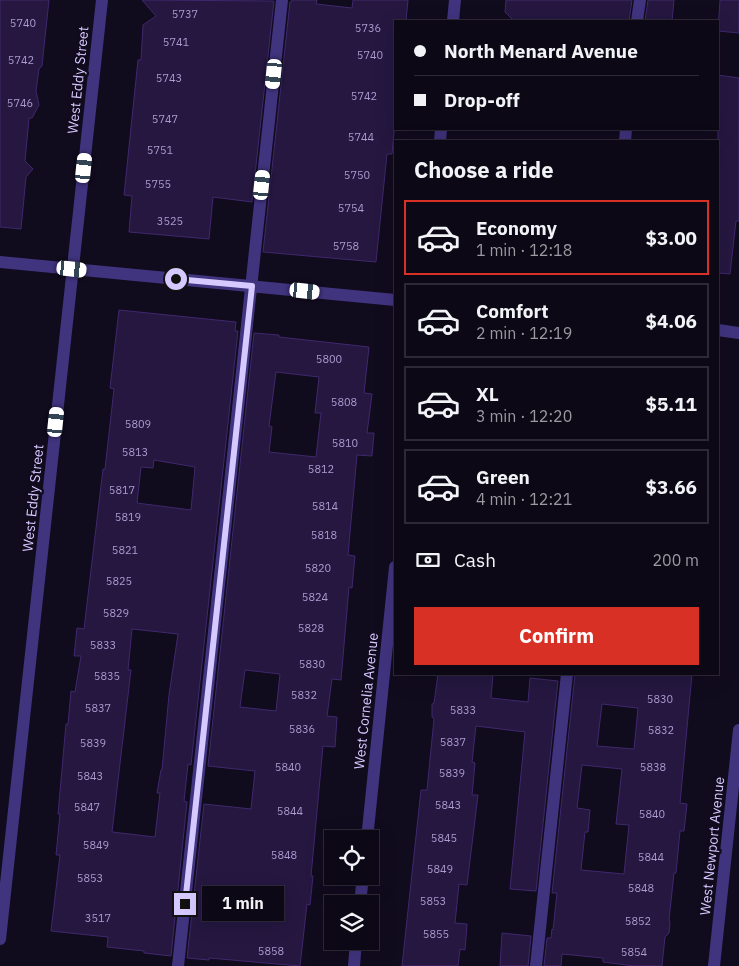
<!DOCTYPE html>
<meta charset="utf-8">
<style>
:root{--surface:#0d0816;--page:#16111f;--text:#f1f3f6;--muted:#9a9aa1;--line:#2d2935;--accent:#d93025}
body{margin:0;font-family:"IBM Plex Sans",sans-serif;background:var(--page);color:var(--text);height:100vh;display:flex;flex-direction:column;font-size:19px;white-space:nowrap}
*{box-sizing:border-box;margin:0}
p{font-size:16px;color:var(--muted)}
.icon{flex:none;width:28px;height:28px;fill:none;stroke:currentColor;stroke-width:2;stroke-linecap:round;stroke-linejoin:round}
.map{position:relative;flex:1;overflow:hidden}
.sheet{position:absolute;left:394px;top:140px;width:325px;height:535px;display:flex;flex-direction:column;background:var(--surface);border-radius:0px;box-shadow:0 5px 20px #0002,0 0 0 1px var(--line)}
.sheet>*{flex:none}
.guide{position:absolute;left:394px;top:20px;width:325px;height:110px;border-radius:0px;box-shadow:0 5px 20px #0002,0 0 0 1px var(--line);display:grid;align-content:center;height:110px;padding:0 20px;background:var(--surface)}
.buttons{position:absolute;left:324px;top:830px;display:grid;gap:10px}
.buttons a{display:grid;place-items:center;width:55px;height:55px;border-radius:0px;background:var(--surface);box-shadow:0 5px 20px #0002,0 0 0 1px var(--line);font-size:25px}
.end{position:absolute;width:22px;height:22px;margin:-11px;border:6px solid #d6c9ff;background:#111;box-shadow:0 0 0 2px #111}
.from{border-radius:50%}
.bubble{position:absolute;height:35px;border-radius:0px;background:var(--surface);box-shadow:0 5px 20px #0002,0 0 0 1px var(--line);font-size:16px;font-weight:700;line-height:35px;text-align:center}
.car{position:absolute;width:15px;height:30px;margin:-15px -8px;border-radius:6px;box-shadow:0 0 4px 1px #0007;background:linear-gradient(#fff 24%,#345 0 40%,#fff 0 76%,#345 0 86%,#fff 0)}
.guide b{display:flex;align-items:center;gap:18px;height:48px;font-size:19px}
.guide b+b{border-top:1px solid var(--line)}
.guide i{width:12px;height:12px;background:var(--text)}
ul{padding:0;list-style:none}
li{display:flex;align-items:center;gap:15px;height:75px;margin:0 10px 8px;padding:0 10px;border:2px solid var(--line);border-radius:0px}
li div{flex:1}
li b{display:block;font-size:19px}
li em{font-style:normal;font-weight:700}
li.active{border-color:var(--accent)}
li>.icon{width:45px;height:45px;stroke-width:1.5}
h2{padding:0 20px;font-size:22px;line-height:60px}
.pay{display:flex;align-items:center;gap:12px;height:55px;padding:0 20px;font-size:19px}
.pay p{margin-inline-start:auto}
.primary-button{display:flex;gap:10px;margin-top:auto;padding:10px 20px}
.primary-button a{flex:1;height:58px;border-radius:0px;background:var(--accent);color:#fff;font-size:20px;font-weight:700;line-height:58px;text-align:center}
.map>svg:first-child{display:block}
.building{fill:#251740;stroke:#3f286d;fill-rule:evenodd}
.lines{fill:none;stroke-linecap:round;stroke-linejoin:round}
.service{stroke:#41347f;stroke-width:12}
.minor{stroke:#41347f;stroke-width:12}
.route{stroke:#d6c9ff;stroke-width:6}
.labels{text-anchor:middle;stroke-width:5;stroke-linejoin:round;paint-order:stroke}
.number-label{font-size:11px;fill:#aa9ccf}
.street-label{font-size:14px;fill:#d6c9ff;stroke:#110b1e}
</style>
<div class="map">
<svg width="739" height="966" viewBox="0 0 739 966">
<rect width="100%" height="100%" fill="#110b1e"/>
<path class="building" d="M 0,0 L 49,0 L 42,66 L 39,69 L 36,91 L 39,105 L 32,118 L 29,118 L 25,161 L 33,169 L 26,177 L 21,229 L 0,227 Z
M 142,0 L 274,1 L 252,202 L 213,197 L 209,239 L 129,232 L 132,196 L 124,195 L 138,60 L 141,60 L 143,25 L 156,16 Z
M 292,0 L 317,0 L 316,4 L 352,8 L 353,0 L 408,0 L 406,21 L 395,21 L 395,121 L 392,154 L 387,154 L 376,262 L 263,252 L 290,2 L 291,2 Z
M 506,0 L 632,0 L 629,21 L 513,20 L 505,12 Z
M 648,0 L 674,0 L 672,21 L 645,21 Z
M 720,0 L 739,0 L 739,33 L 718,31 Z
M 718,75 L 739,78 L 739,221 L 736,221 L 730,274 L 718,273 Z
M 119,310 L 236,322 L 235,331 L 238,331 L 191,765 L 188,764 L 184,801 L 187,802 L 171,956 L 144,953 L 144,951 L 107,947 L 108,937 L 51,931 L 60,855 L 56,855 L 60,814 L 58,814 L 66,724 L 68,724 L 71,691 L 75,692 L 81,656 L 74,656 L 77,628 L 84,629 L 103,469 L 105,469 L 114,389 L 110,388 ZM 154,460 L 195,467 L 191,510 L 137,503 L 141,467 L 153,468 ZM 132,629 L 178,634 L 169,695 L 162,770 L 161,770 L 157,793 L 160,793 L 155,837 L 112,832 L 131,670 L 128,670 Z
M 254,333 L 279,335 L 279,337 L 369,347 L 364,393 L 372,394 L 367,433 L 374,433 L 372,456 L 357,455 L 348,555 L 355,556 L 352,588 L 349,587 L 341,680 L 332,679 L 327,716 L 337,717 L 335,747 L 323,746 L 314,844 L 311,876 L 313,876 L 310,905 L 307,904 L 300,966 L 209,958 L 209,960 L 187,958 L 204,804 L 251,809 L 255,771 L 208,766 ZM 276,372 L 319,377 L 315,413 L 321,413 L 316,457 L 269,452 L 272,427 L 269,426 ZM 245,670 L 280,674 L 276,711 L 240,707 Z
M 438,674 L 493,674 L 491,698 L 528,702 L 530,678 L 558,681 L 536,891 L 510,889 L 525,732 L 476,726 L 472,762 L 475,763 L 472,795 L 478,795 L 467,885 L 459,884 L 455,923 L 467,924 L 465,950 L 460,949 L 458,966 L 402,966 L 421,790 L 427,790 L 434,719 L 432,717 L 432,704 L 434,703 Z
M 575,674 L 692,674 L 680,803 L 687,804 L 684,831 L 680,831 L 676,873 L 674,873 L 669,920 L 670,922 L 669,933 L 665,937 L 662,966 L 634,966 L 603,962 L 603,958 L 562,954 L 561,966 L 544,966 L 547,938 L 551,938 L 552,929 L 553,930 L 557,893 L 552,893 ZM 602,704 L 638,708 L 634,749 L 597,746 ZM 582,765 L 622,769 L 616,824 L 629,825 L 624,874 L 581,870 L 585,832 L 588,832 L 590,810 L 577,808 Z
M 502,933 L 531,936 L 528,966 L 500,966 Z"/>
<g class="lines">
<path class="service" d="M 637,21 L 640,0
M 625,141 L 626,129
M 178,966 L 282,0
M 536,966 L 567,674"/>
<path class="minor" d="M 453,21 L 455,0
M 440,141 L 441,129
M 0,262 L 395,300
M 718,330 L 739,333
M 367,839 L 395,567
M 360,904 L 363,876
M 0,939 L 102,0
M 354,966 L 356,941
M 714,966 L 739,730"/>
</g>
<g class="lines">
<path class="route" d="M 176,279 L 252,286 L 185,904"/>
</g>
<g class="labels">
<g class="number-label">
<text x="185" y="18">5737</text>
<text x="23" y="27">5740</text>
<text x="368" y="32">5736</text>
<text x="176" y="46">5741</text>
<text x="370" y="59">5740</text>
<text x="21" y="64">5742</text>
<text x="169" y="82">5743</text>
<text x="364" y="100">5742</text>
<text x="20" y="107">5746</text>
<text x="165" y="123">5747</text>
<text x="361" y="141">5744</text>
<text x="160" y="154">5751</text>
<text x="357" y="179">5750</text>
<text x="158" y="188">5755</text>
<text x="351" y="212">5754</text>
<text x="170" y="225">3525</text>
<text x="346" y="250">5758</text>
<text x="329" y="363">5800</text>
<text x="344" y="406">5808</text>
<text x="138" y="428">5809</text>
<text x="345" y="447">5810</text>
<text x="135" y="456">5813</text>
<text x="321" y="473">5812</text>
<text x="122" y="494">5817</text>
<text x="325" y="510">5814</text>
<text x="128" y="521">5819</text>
<text x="324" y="539">5818</text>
<text x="125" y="554">5821</text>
<text x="318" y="572">5820</text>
<text x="119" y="585">5825</text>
<text x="315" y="601">5824</text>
<text x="116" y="617">5829</text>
<text x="311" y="632">5828</text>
<text x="103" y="649">5833</text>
<text x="312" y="668">5830</text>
<text x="107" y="680">5835</text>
<text x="304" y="699">5832</text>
<text x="660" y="703">5830</text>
<text x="98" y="712">5837</text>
<text x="463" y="714">5833</text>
<text x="302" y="733">5836</text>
<text x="661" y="734">5832</text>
<text x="453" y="746">5837</text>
<text x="93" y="747">5839</text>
<text x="288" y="771">5840</text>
<text x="653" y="771">5838</text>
<text x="452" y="777">5839</text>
<text x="90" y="780">5843</text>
<text x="448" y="809">5843</text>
<text x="87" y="811">5847</text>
<text x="290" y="815">5844</text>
<text x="652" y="818">5840</text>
<text x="444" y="842">5845</text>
<text x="96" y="849">5849</text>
<text x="284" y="859">5848</text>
<text x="651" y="861">5844</text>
<text x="440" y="873">5849</text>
<text x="90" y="882">5853</text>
<text x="641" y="892">5848</text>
<text x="433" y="905">5853</text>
<text x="98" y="922">3517</text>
<text x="638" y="925">5852</text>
<text x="436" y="938">5855</text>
<text x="271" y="955">5858</text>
<text x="634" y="956">5854</text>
</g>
<g class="street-label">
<text transform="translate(78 80) rotate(-84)" y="5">West Eddy Street</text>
<text transform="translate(33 498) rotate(-84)" y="5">West Eddy Street</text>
<text transform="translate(366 701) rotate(-84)" y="5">West Cornelia Avenue</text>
<text transform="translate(712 846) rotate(-84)" y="5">West Newport Avenue</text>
</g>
</g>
</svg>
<div class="buttons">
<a><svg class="icon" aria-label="locate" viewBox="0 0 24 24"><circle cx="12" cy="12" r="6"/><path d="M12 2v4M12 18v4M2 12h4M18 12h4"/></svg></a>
<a><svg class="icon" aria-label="layers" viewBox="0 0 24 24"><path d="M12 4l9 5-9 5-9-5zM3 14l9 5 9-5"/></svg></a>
</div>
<i class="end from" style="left:176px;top:279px"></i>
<i class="end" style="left:185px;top:904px"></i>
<div class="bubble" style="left:202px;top:886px;width:82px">1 min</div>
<i class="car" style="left:274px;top:74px;rotate:186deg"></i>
<i class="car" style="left:84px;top:168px;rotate:6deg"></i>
<i class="car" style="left:262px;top:185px;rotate:6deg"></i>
<i class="car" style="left:72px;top:269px;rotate:96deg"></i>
<i class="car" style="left:305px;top:291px;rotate:96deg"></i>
<i class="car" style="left:56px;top:422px;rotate:6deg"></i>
<div class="guide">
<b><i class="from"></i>North Menard Avenue</b>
<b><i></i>Drop-off</b>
</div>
<section class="sheet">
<h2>Choose a ride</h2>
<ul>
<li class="active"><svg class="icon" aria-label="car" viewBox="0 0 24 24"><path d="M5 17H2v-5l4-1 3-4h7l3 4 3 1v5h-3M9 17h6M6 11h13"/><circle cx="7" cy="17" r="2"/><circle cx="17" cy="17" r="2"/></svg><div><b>Economy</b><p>1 min · 12:18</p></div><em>$3.00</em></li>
<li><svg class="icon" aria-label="car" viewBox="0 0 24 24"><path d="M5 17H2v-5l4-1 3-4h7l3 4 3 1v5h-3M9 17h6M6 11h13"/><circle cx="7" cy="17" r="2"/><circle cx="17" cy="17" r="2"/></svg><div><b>Comfort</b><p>2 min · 12:19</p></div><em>$4.06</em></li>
<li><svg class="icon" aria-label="car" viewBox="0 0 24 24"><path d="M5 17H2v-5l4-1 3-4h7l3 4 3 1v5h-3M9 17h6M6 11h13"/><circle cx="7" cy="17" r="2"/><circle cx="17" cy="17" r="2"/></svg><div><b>XL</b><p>3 min · 12:20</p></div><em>$5.11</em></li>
<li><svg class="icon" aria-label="car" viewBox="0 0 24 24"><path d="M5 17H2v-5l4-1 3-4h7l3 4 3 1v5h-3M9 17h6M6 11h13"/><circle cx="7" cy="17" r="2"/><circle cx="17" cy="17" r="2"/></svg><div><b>Green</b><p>4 min · 12:21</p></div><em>$3.66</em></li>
</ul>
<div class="pay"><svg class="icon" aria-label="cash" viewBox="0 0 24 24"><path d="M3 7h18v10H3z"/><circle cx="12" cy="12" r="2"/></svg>Cash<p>200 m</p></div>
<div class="primary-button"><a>Confirm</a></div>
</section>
</div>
